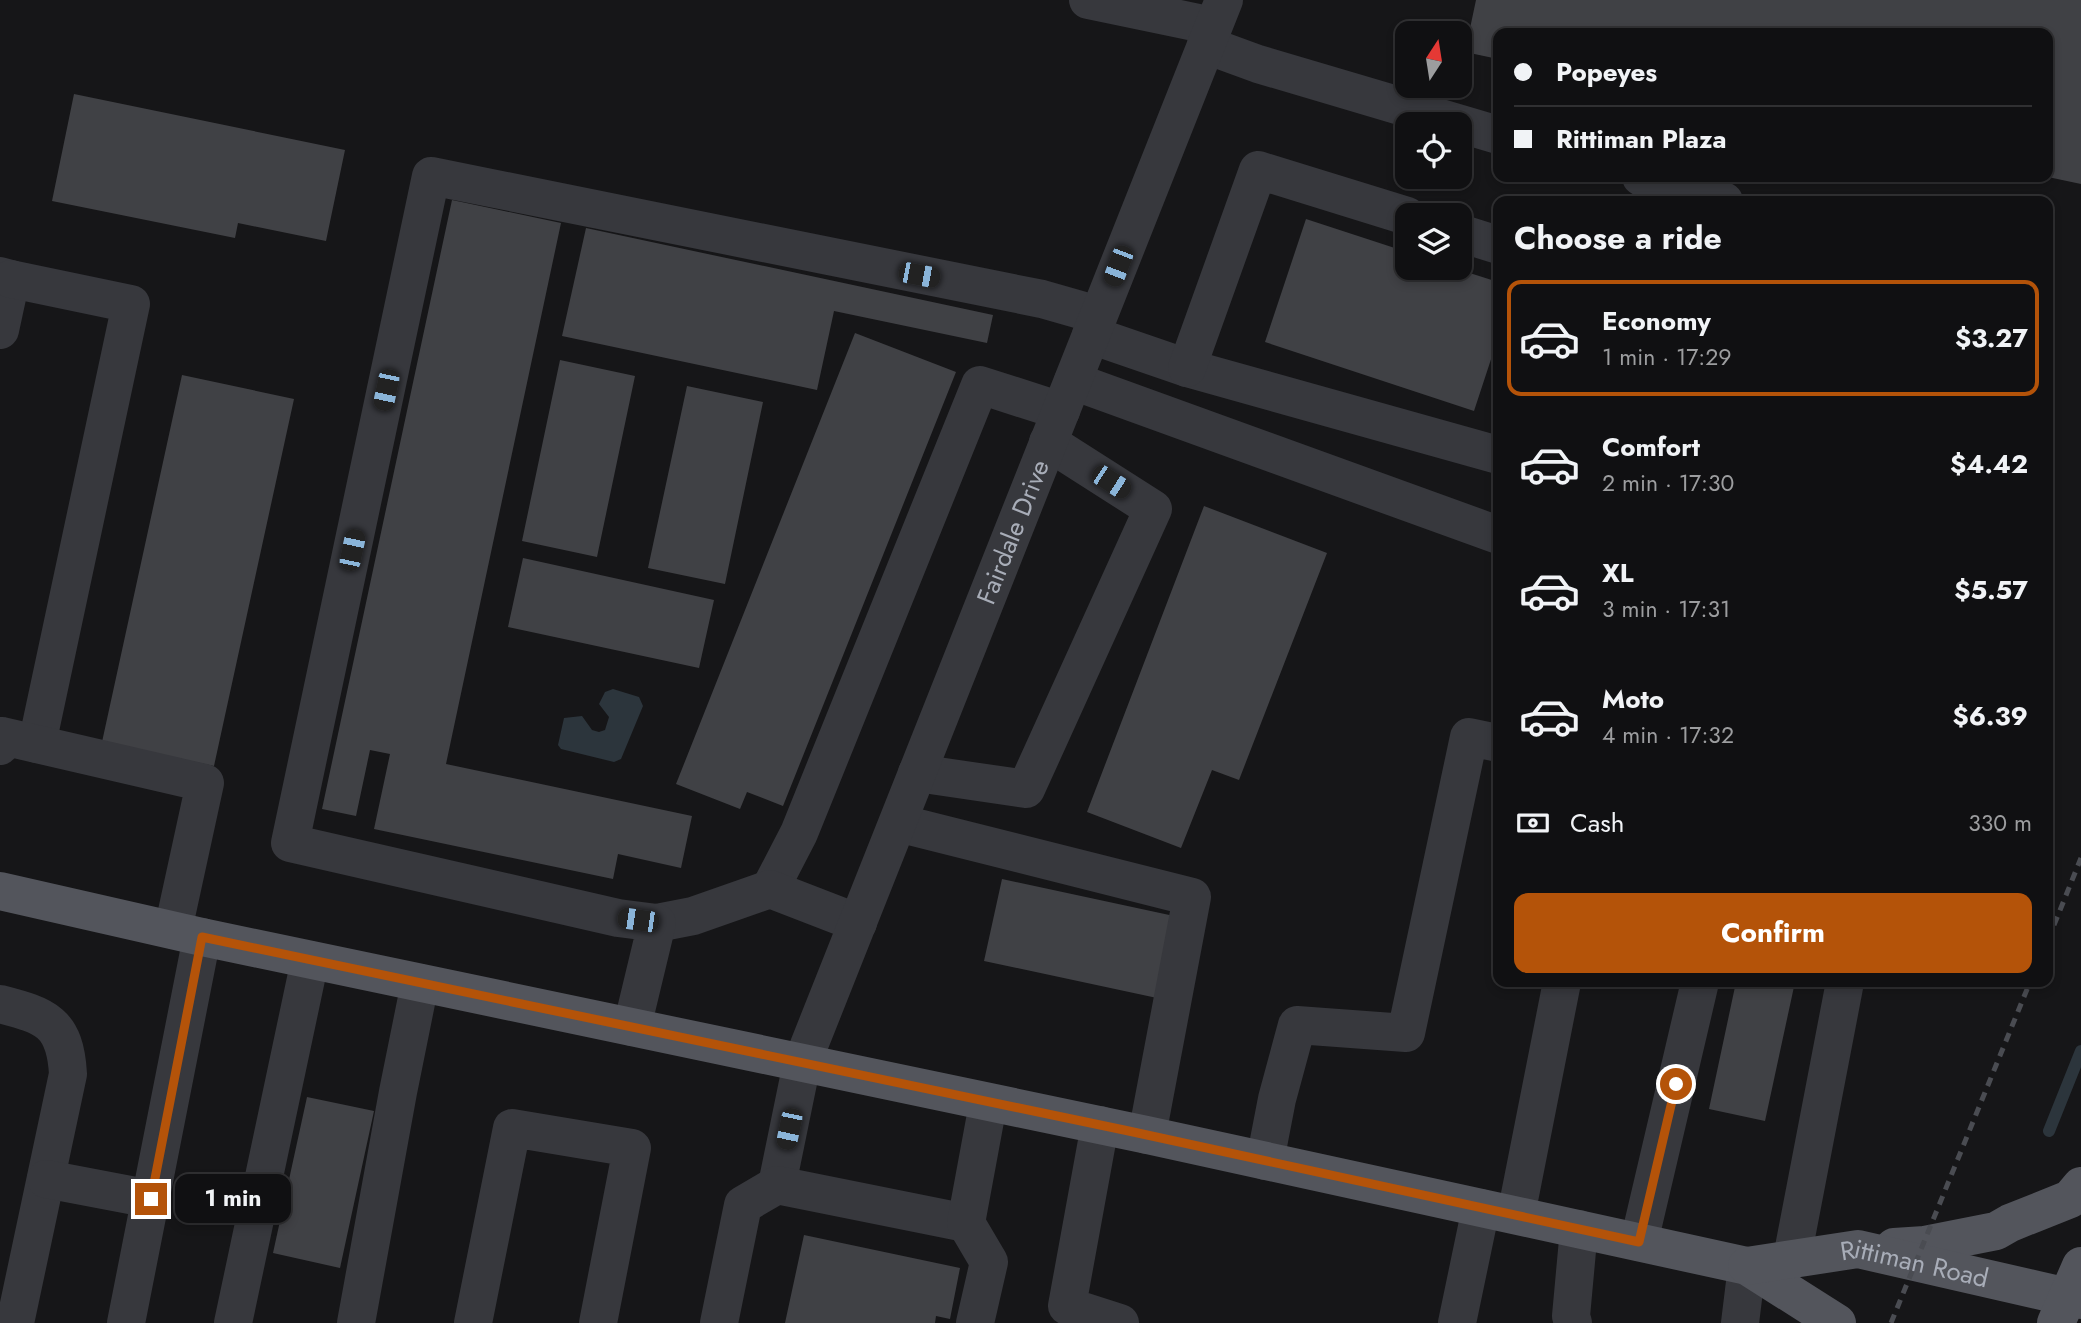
<!DOCTYPE html>
<meta charset="utf-8">
<style>
:root{--surface:#101012;--page:#1e1e20;--text:#f1f3f6;--muted:#9c9d9f;--line:#303032;--accent:#b45309}
body{margin:0;font-family:Jost,sans-serif;background:var(--page);color:var(--text);height:100vh;display:flex;flex-direction:column;font-size:26px;white-space:nowrap}
*{box-sizing:border-box;margin:0}
p{font-size:23px;color:var(--muted)}
.icon{flex:none;width:38px;height:38px;fill:none;stroke:currentColor;stroke-width:2;stroke-linecap:round;stroke-linejoin:round}
.map{position:relative;flex:1;overflow:hidden}
.panel{position:absolute;left:1493px;top:196px;width:560px;height:791px;display:flex;flex-direction:column;background:var(--surface);border-radius:14px;box-shadow:0 4px 10px #0003,0 0 0 2px var(--line)}
.panel>*{flex:none}
.guide{position:absolute;left:1493px;top:28px;width:560px;height:154px;border-radius:14px;box-shadow:0 4px 10px #0003,0 0 0 2px var(--line);display:grid;align-content:center;height:154px;padding:0 21px;background:var(--surface)}
.needle{width:46px;rotate:12deg}
.controls{position:absolute;left:1395px;top:21px;display:grid;gap:14px}
.controls a{display:grid;place-items:center;width:77px;height:77px;border-radius:14px;background:var(--surface);box-shadow:0 4px 10px #0003,0 0 0 2px var(--line);font-size:35px}
.end{position:absolute;width:32px;height:32px;margin:-16px;border:9px solid #b45309;background:#fff;box-shadow:0 0 0 4px #fff}
.from{border-radius:50%}
.bubble{position:absolute;height:49px;border-radius:14px;background:var(--surface);box-shadow:0 4px 10px #0003,0 0 0 2px var(--line);font-size:23px;font-weight:700;line-height:49px;text-align:center}
.car{position:absolute;width:21px;height:42px;margin:-21px -10px;border-radius:9px;box-shadow:0 0 5px 2px #0007;background:linear-gradient(#222 24%,#8ab4d8 0 40%,#222 0 76%,#8ab4d8 0 86%,#222 0)}
.guide b{display:flex;align-items:center;gap:24px;height:66px;font-size:26px}
.guide b+b{border-top:2px solid var(--line)}
.guide i{width:18px;height:18px;background:var(--text)}
ul{padding:0;list-style:none}
li{display:flex;align-items:center;gap:21px;height:116px;margin:0 14px 10px;padding:0 7px;border:4px solid transparent;border-radius:14px}
li div{flex:1}
li b{display:block;font-size:26px}
li em{font-style:normal;font-weight:700}
li.current{border-color:var(--accent)}
li>.icon{width:63px;height:63px;stroke-width:1.5}
h2{padding:0 21px;font-size:32px;line-height:84px}
.pay{display:flex;align-items:center;gap:18px;height:77px;padding:0 21px;font-size:26px}
.pay p{margin-inline-start:auto}
.button{display:flex;gap:14px;margin-top:auto;padding:14px 21px}
.button a{flex:1;height:80px;border-radius:14px;background:var(--accent);color:#fff;font-size:28px;font-weight:700;line-height:80px;text-align:center}
.map>svg:first-child{display:block}
.water{fill:#2c353c}
.lines{fill:none;stroke-linecap:round;stroke-linejoin:round}
.stream{stroke:#2c353c;stroke-width:12}
.building{fill:#404145}
.minor{stroke:#37383d;stroke-width:38}
.major{stroke:#53555c;stroke-width:38}
.rail{stroke:#4a4c52;stroke-width:5;stroke-dasharray:9 7;stroke-linecap:butt}
.route{stroke:#b45309;stroke-width:9}
.labels{text-anchor:middle;stroke-width:6;stroke-linejoin:round;paint-order:stroke}
.street-label{font-size:26px;fill:#a8adb8;stroke:#111113}
</style>
<div class="map">
<svg width="2081" height="1323" viewBox="0 0 2081 1323">
<rect width="100%" height="100%" fill="#161618"/>
<path class="water" d="M 613,689 L 639,697 L 643,706 L 621,759 L 614,762 L 561,749 L 558,745 L 564,718 L 582,716 L 592,730 L 599,732 L 605,730 L 609,717 L 599,704 L 605,692 Z"/>
<g class="lines">
<path class="stream" d="M 2049,1131 L 2081,1051"/>
</g>
<path class="building" d="M 1476,0 L 2081,0 L 2081,184 L 2048,177 L 2048,33 L 1498,33 L 1498,59 L 1465,52 Z
M 74,94 L 345,150 L 326,241 L 238,223 L 235,238 L 52,201 Z
M 452,200 L 561,223 L 446,764 L 692,816 L 681,868 L 618,854 L 613,879 L 374,829 L 390,754 L 370,750 L 356,816 L 322,809 Z
M 1306,219 L 1407,252 L 1407,268 L 1454,268 L 1498,282 L 1498,338 L 1474,411 L 1265,342 Z
M 586,228 L 993,315 L 987,343 L 834,311 L 817,390 L 562,336 Z
M 855,333 L 956,372 L 783,806 L 747,792 L 740,809 L 676,784 Z
M 560,360 L 635,376 L 597,557 L 522,541 Z
M 182,375 L 294,399 L 214,766 L 102,742 Z
M 687,386 L 763,402 L 725,584 L 648,568 Z
M 1204,506 L 1327,553 L 1239,780 L 1212,770 L 1181,848 L 1087,812 Z
M 523,558 L 714,600 L 699,668 L 508,627 Z
M 1002,879 L 1174,916 L 1157,998 L 984,961 Z
M 1736,982 L 1795,982 L 1765,1121 L 1709,1109 Z
M 307,1097 L 374,1111 L 340,1268 L 273,1253 Z
M 804,1235 L 960,1268 L 950,1319 L 936,1316 L 935,1323 L 785,1323 Z"/>
<g class="lines">
<g class="minor">
<path d="M 1088,0 L 1213,26"/>
<path d="M 1206,45 L 1258,64 L 1498,135"/>
<path d="M 1641,177 L 1724,201"/>
<path d="M 1460,233 L 1498,245"/>
<path d="M 0,276 L 11,279 L 0,330"/>
<path d="M 11,279 L 131,304 L 37,744"/>
<path d="M 1091,335 L 1187,368 L 1498,455"/>
<path d="M 1187,368 L 1258,170 L 1407,216"/>
<path d="M 1073,381 L 1498,535"/>
<path d="M 0,746 L 2,736 L 205,783 L 173,930"/>
<path d="M 917,773 L 1026,789 L 1153,509 L 1048,442"/>
<path d="M 898,823 L 1192,897 L 1147,1135"/>
<path d="M 770,889 L 799,833 L 980,385 L 1061,411"/>
<path d="M 657,923 L 693,916 L 770,889 L 858,923"/>
<path d="M 0,1004 C 46,1016 65,1022 68,1074 L 15,1323"/>
<path d="M 632,1027 L 657,923 L 618,918 L 290,843 L 431,176 L 1042,299 L 1098,315"/>
<path d="M 1100,1125 L 1067,1306 L 1120,1323"/>
<path d="M 1265,1161 L 1277,1099 L 1297,1025 L 1406,1033 L 1469,737 L 1498,743"/>
<path d="M 46,1179 L 151,1199"/>
<path id="s1" d="M 777,1185 L 802,1063 L 1224,0"/>
<path d="M 1516,1215 L 1562,982"/>
<path d="M 1639,1242 L 1700,982"/>
<path d="M 1792,1258 L 1845,982"/>
<path d="M 126,1323 L 202,937"/>
<path d="M 233,1323 L 310,960"/>
<path d="M 356,1323 L 398,1092 L 420,983"/>
<path d="M 473,1323 L 512,1128 L 632,1148 L 598,1323"/>
<path d="M 719,1323 L 743,1205 L 777,1185 L 966,1223"/>
<path d="M 975,1323 L 989,1262 L 966,1223 L 988,1104"/>
<path d="M 1457,1323 L 1481,1208"/>
<path d="M 1573,1323 L 1571,1316 L 1579,1229"/>
<path d="M 1740,1323 L 1747,1266"/>
</g>
<g class="major">
<path d="M 0,891 L 202,937 L 1147,1135 L 1747,1266 L 1837,1323"/>
<path d="M 1894,1247 L 1925,1245 L 1996,1231 L 2010,1223 L 2070,1199 L 2081,1186"/>
<path id="s2" d="M 1747,1266 L 1858,1249 L 2081,1300"/>
<path d="M 2056,1323 L 2081,1266"/>
</g>
<path class="rail" d="M 2048,940 L 2081,858
M 1891,1323 L 2030,982"/>
</g>
<g class="lines">
<path class="route" d="M 151,1199 L 202,937 L 1124,1130 L 1639,1242 L 1676,1084"/>
</g>
<g class="labels">
<g class="street-label">
<text dy="9" stroke="none"><textPath href="#s1" startOffset="696">Fairdale Drive</textPath></text>
<text dy="9" stroke="none"><textPath href="#s2" startOffset="170">Rittiman Road</textPath></text>
</g>
</g>
</svg>
<div class="controls">
<a><svg class="needle" viewBox="-14 -14 28 28"><path d="M0-13l5 13h-10z" fill="#e53935"/><path d="M0 13l5-13h-10z" fill="#9c9d9f"/></svg></a>
<a><svg class="icon" aria-label="locate" viewBox="0 0 24 24"><circle cx="12" cy="12" r="6"/><path d="M12 2v4M12 18v4M2 12h4M18 12h4"/></svg></a>
<a><svg class="icon" aria-label="layers" viewBox="0 0 24 24"><path d="M12 4l9 5-9 5-9-5zM3 14l9 5 9-5"/></svg></a>
</div>
<i class="end from" style="left:1676px;top:1084px"></i>
<i class="end" style="left:151px;top:1199px"></i>
<div class="bubble" style="left:175px;top:1174px;width:116px">1 min</div>
<i class="car" style="left:1118px;top:266px;rotate:201deg"></i>
<i class="car" style="left:919px;top:275px;rotate:101deg"></i>
<i class="car" style="left:386px;top:390px;rotate:192deg"></i>
<i class="car" style="left:1111px;top:482px;rotate:123deg"></i>
<i class="car" style="left:352px;top:550px;rotate:12deg"></i>
<i class="car" style="left:638px;top:920px;rotate:278deg"></i>
<i class="car" style="left:789px;top:1129px;rotate:192deg"></i>
<div class="guide">
<b><i class="from"></i>Popeyes</b>
<b><i></i>Rittiman Plaza</b>
</div>
<section class="panel">
<h2>Choose a ride</h2>
<ul>
<li class="current"><svg class="icon" aria-label="car" viewBox="0 0 24 24"><path d="M5 17H2v-5l4-1 3-4h7l3 4 3 1v5h-3M9 17h6M6 11h13"/><circle cx="7" cy="17" r="2"/><circle cx="17" cy="17" r="2"/></svg><div><b>Economy</b><p>1 min · 17:29</p></div><em>$3.27</em></li>
<li><svg class="icon" aria-label="car" viewBox="0 0 24 24"><path d="M5 17H2v-5l4-1 3-4h7l3 4 3 1v5h-3M9 17h6M6 11h13"/><circle cx="7" cy="17" r="2"/><circle cx="17" cy="17" r="2"/></svg><div><b>Comfort</b><p>2 min · 17:30</p></div><em>$4.42</em></li>
<li><svg class="icon" aria-label="car" viewBox="0 0 24 24"><path d="M5 17H2v-5l4-1 3-4h7l3 4 3 1v5h-3M9 17h6M6 11h13"/><circle cx="7" cy="17" r="2"/><circle cx="17" cy="17" r="2"/></svg><div><b>XL</b><p>3 min · 17:31</p></div><em>$5.57</em></li>
<li><svg class="icon" aria-label="car" viewBox="0 0 24 24"><path d="M5 17H2v-5l4-1 3-4h7l3 4 3 1v5h-3M9 17h6M6 11h13"/><circle cx="7" cy="17" r="2"/><circle cx="17" cy="17" r="2"/></svg><div><b>Moto</b><p>4 min · 17:32</p></div><em>$6.39</em></li>
</ul>
<div class="pay"><svg class="icon" aria-label="cash" viewBox="0 0 24 24"><path d="M3 7h18v10H3z"/><circle cx="12" cy="12" r="2"/></svg>Cash<p>330 m</p></div>
<div class="button"><a>Confirm</a></div>
</section>
</div>
